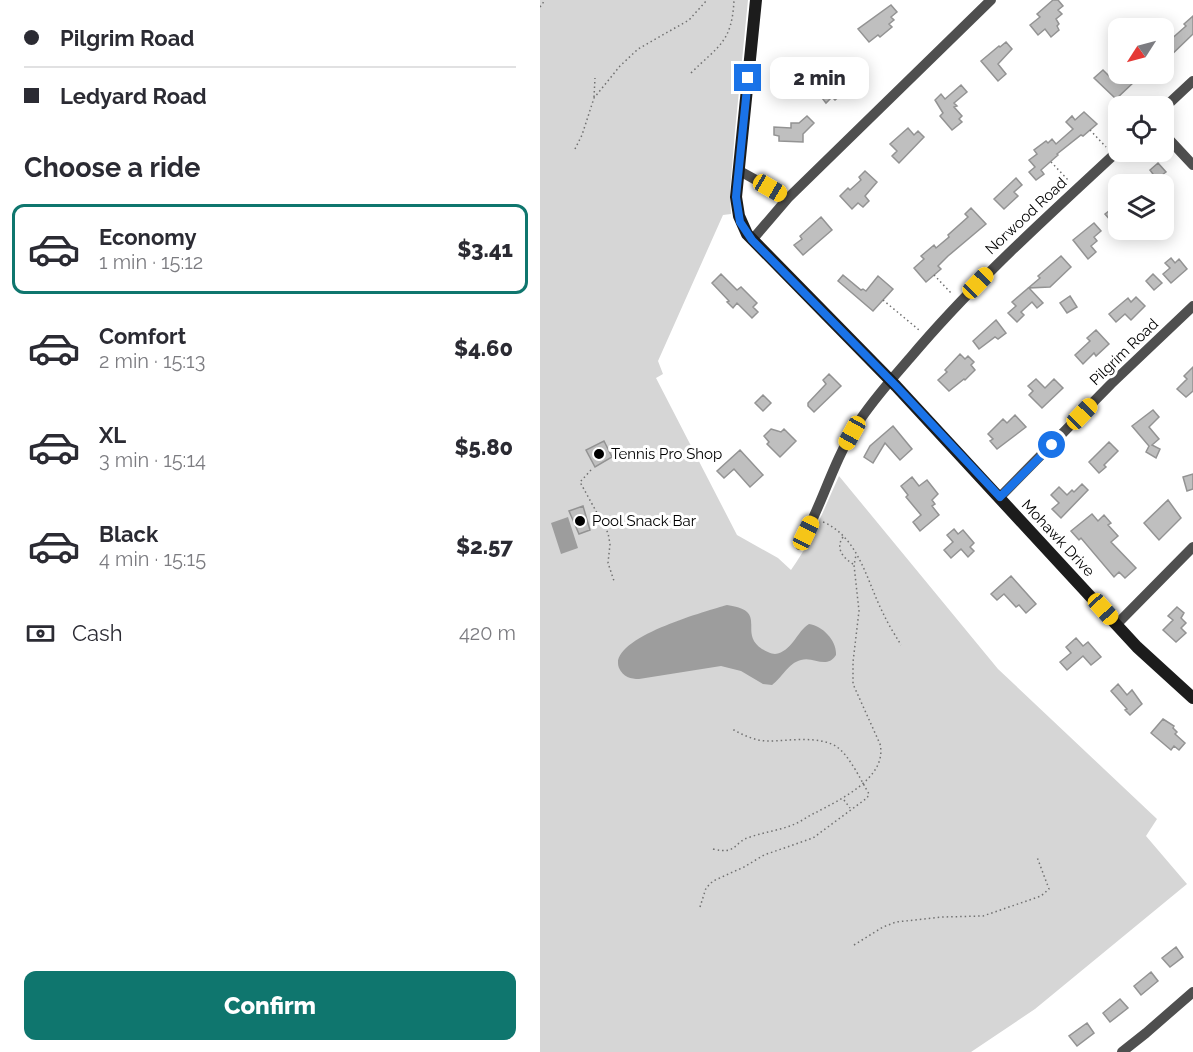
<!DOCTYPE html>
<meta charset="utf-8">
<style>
body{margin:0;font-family:Raleway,sans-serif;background:#f2f2f3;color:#2b2b33;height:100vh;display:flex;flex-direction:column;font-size:22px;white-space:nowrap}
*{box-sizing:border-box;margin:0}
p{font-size:20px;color:#7c7c81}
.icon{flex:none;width:33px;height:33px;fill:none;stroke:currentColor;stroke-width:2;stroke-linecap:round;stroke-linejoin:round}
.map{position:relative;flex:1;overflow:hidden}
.panel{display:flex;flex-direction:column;background:#fff;width:540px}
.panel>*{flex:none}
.top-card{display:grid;align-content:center;height:132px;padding:0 24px;background:#fff}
.needle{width:39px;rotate:234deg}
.buttons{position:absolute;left:568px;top:18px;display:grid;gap:12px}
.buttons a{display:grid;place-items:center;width:66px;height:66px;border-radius:12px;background:#fff;box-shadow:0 3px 15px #0003;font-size:30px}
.end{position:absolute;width:27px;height:27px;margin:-14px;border:8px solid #1a73e8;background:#fff;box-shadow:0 0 0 3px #fff}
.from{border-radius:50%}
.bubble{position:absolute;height:42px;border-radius:12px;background:#fff;box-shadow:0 3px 15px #0003;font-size:20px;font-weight:800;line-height:42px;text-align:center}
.car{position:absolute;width:18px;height:36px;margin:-18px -9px;border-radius:8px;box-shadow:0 0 4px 2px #0007;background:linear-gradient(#f5c518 24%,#345 0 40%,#f5c518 0 76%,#345 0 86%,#f5c518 0)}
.top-card b{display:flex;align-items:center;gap:21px;height:57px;font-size:22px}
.top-card b+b{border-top:2px solid #e1e1e2}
.top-card i{width:15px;height:15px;background:#2b2b33}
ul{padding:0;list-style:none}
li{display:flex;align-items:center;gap:18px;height:90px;margin:0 12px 9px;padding:0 12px;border:3px solid transparent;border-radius:12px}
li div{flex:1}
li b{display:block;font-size:22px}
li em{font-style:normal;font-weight:800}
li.selected{border-color:#0f766e}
li>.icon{width:54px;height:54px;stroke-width:1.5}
h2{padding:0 24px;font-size:27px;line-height:72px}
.pay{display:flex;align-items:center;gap:15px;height:66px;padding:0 24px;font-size:22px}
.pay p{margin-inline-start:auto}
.action{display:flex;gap:12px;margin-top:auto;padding:12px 24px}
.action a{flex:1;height:69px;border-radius:12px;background:#0f766e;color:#fff;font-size:24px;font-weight:800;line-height:69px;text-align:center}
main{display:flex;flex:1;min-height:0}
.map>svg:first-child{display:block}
.green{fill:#d6d6d6}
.water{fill:#9d9d9d}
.building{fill:#bfbfbf;stroke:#939393;stroke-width:1.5}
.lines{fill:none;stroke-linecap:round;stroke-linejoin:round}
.path{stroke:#717171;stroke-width:1.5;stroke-dasharray:1.5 3;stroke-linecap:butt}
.street{stroke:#4f4f4f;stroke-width:10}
.secondary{stroke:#1c1c1c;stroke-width:12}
.route{stroke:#1a73e8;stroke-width:8}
.poi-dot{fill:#000;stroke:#fff;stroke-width:2}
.labels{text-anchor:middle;stroke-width:6;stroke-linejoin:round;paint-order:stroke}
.street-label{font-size:15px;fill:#000;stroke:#fff}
.poi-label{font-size:15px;fill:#000;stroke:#fff;text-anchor:start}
</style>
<main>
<section class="panel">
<div class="top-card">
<b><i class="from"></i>Pilgrim Road</b>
<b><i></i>Ledyard Road</b>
</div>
<h2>Choose a ride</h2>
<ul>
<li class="selected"><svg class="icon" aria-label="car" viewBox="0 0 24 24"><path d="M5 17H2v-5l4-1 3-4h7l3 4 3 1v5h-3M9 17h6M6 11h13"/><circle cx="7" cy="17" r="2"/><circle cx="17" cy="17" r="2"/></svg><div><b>Economy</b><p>1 min · 15:12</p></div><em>$3.41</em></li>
<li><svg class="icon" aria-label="car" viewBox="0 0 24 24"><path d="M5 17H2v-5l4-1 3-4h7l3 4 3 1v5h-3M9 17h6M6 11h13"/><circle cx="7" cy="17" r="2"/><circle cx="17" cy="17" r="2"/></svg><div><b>Comfort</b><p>2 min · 15:13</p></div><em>$4.60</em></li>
<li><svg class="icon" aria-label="car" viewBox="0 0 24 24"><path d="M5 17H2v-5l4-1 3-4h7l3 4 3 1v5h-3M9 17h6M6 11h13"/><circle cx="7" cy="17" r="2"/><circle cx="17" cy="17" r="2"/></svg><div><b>XL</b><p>3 min · 15:14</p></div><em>$5.80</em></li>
<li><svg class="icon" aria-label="car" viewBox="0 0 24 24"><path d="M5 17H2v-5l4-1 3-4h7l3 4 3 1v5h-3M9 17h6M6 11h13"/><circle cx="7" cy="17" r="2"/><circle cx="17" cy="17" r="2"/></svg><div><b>Black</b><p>4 min · 15:15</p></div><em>$2.57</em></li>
</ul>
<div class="pay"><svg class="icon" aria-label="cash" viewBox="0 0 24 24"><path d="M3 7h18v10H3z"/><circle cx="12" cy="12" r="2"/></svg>Cash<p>420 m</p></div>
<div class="action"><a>Confirm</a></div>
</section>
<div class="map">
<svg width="653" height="1052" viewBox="0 0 653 1052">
<rect width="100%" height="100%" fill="#fff"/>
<path class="green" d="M0,0h208l-13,131 -5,60 1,23 -8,1 -65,146 5,13 -7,4 81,157 41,23 13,12c21,-29 33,-61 48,-94l159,193 159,150 -11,17 41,48 -152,125 -64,43h-431z"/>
<path class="water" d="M28,517l10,31 -17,6 -10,-31z
M187,605c43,6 10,27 35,44 4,2 9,5 13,5 17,-2 22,-23 34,-30 14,2 28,17 27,31 -10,15 -22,1 -35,5 -13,3 -19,18 -29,25l-9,-1 -22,-13 -20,-5 -82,13c-8,0 -16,-2 -20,-11 -12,-30 88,-57 108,-63z"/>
<path class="building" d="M513,0h5l5,6 -5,4 4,4 -6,5 3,5 -2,2 2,4 -8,7 -6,-8 -7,6 -8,-10 10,-8 -3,-3z
M351,5l6,7 -6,5 3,3 -5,4 3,3 -12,10 -2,-2 -9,7 -11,-13z
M653,16v18l-29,28v-26l5,5 17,-15 -2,-2z
M466,42l6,7 -14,15 8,10 -8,7 -17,-20 18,-15 1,1z
M312,66l8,9 -11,10 3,3 -10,8 -1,-1 -6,5 -3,-3 -6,6 -7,-9 15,-16 2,3z
M563,70l12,12 9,-8h3l7,8 -18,17 -22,-21z
M421,85l6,7 -13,11 3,3 -3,1 8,9 -3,3 3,3 -10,8 -12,-14 3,-3 -8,-13 6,-6 4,5z
M544,112l13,12 -14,12 -2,-1 -24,19 1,1 -17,15 3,4 -8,6 -7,-8 6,-5 -6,-7 8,-6 -3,-4 12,-9 2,2 4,-4 4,5 17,-15 -7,-7 6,-6 3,4z
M267,116l7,7 -11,11v8l-24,-1v-5l-5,-1v-8l17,1v-5h8z
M368,128l6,7 4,-4 6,6 -25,26 -7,-7 5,-5 -7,-7z
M618,163l8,9 -4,3 8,9h-18l-4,-6 5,-4 -3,-4z
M325,171l12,11 -12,14 4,5 -6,6 -5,-4 -6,6 -12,-13 8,-8 2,2 11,-10 -2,-3z
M476,178l6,7 -8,7 4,4 -14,13 -10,-10z
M579,203v12l-8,6 -6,-7z
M431,208l15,16 -38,32 -10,10 3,3 -15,13 -12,-14 10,-9 -3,-3 13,-11 2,3 13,-11 -1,-2 20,-18 -3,-3z
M281,217l11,13 -29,25 -9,-10 8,-6 -2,-3z
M554,223l7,8 -7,6 3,4 -6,5 5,6 -8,7 -15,-19z
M521,256l10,11 -21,20 -21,1 14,15 -6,5 -5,-6 -11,10 3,3 -7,7 -9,-9 8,-7 -4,-4 28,-24 -2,-2z
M631,258l4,5 4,-4 8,10 -16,14 -8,-9 7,-6 -5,-5z
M181,274l16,16 4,-3 16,16 -4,4 5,5 -6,6 -15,-15 -4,5 -6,-6 2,-1 -17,-18z
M613,274l9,9 -8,7 -8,-9z
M303,275l18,15 2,-1 3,2 12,-15 15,13 -20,22 -35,-30z
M530,296l7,11 -10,6 -7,-10z
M596,297l9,9 -14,14 -6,-6 -9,8 -7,-8 19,-16 3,4z
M456,320l10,13 -8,6 -3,-2 -16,12 -6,-8z
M556,330l13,14 -13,12 -2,-3 -11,11 -8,-9 15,-14 -3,-3z
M420,354l5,5 3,-3 6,6 -3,3 4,5 -10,10 -1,-1 -15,12 -11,-11 9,-8 -2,-2z
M653,367v24l-7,6 -9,-8 10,-10 -3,-3z
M289,374l12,12 -27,26 -6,-6v-3l18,-19 -3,-4z
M496,379l9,9 9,-9 9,9 -21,20 -13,-13 4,-4 -5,-5z
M223,395l8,8 -8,8 -8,-8z
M613,410l6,7 -10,10 10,12 -7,6 8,4 -4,9 -10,-6 3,-6 -17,-20z
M475,415l11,12 -29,22 -7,-8 3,-2 -5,-5 15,-15 4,4z
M353,426l19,23 -12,11 -15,-17 -12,20 -9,-6 6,-11z
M231,429l10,3 3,-3 12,12 -16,16 -13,-13 2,-2 -5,-6z
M64,441l8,16 -17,10 -9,-17z
M569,442l9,9 -14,14 2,2 -7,6 -10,-11z
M200,450l23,25 -13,12 -16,-18 -10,9 -7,-7z
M653,474v15l-6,2 -4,-14z
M372,477l7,9 8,-6 11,14 -6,6 3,4 -3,2 7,9 -19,16 -7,-9 8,-7 -15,-18 2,-2 -7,-9z
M542,484l6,6 -27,28 -9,-9 7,-6 -8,-8 8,-8 8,8 5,-5 2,2z
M628,500l13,18 -22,22 -15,-17z
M43,506l7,24 -11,4 -10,-23z
M552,514l6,7 6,-6 7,8 -3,2 10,11 -7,6 25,26 -11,10 -6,-6 -5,5 -33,-39 -2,2 -8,-9z
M414,529l4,5 5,-4 11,13 -4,4 4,4 -6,6 -7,-8 -10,9 -7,-8 9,-8 -6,-7z
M471,576l25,28 -10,9 -7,-8 -3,2 -12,-13 -7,6 -6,-6z
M637,607l7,6 -3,5 5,5 -5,5 5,5 -10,9 -13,-12 10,-10 -5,-4z
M536,638l7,8 5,-4 13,15 -10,8 -8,-9 -16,14 -7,-8 11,-9 -5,-6z
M578,684l9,11 5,-5 10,14 -12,11 -5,-5 2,-1 -16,-18z
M623,719l11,7 -1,2 4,4 -2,2 10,9 -6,7 -5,-4 -3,4 -20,-17z
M636,947l7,10 -13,10 -8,-9z
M611,972l7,9 -17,14 -7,-9z
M580,999l8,9 -18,14 -7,-9z
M547,1023l7,10 -17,13 -8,-10z"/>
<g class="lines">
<path class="path" d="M0,7l5,-7
M151,73c27,-27 41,-30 43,-73
M54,97l1,-19
M550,130l16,17
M35,149l7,-14 12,-37 26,-32 18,-17 51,-29 18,-20
M511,162l18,19
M394,275l18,19
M343,300l36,30
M51,470l-11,12 28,51 2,11 -2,19 6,18
M283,522c36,15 44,60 60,91 5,11 12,22 18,32
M303,537c-8,11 0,21 10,27
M304,800l6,8
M173,849c25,6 20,-7 37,-12 15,-5 31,-7 45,-13 7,-3 13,-8 20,-11 24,-13 73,-35 65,-69l-27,-60v-22l6,-51 -5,-46 2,-10
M160,907l6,-19 7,-7 31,-14 20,-12 49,-17 54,-40 2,-4c-7,-12 -20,-39 -32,-47 -18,-12 -49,-6 -69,-6 -13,0 -25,-6 -36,-12
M314,945l29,-18 13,-5 46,-5 41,-1 58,-20 8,-7 -12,-32"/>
<path class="street" d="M624,108l29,-27
M624,134l29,31
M198,170l50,28
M212,240l36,-42 203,-198
M460,497l111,-113 82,-78
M260,545c21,-38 33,-83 56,-119 15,-24 35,-46 54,-68 63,-75 137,-141 209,-208
M577,624l76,-77
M582,1052l24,-19 47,-41"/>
<path class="secondary" d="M216,0l-20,197 3,19 8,18 149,152 241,261 56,51"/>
</g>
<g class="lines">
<path class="route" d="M208,78l-12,119 4,25 12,18 144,146 104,111 52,-52"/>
</g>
<g class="poi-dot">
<circle cx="59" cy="454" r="6"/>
<circle cx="40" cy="521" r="6"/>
</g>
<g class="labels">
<g class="street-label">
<text transform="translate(486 216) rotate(-43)" y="5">Norwood Road</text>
<text transform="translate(584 352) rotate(-44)" y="5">Pilgrim Road</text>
<text transform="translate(518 538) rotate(47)" y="5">Mohawk Drive</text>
</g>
<g class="poi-label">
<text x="71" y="459">Tennis Pro Shop</text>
<text x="52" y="526">Pool Snack Bar</text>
</g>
</g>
</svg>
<div class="buttons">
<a><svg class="needle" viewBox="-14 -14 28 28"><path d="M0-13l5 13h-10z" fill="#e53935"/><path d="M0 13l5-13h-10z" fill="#7c7c81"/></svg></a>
<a><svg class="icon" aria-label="locate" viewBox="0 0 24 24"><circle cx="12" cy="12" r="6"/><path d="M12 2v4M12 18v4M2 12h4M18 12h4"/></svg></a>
<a><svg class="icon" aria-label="layers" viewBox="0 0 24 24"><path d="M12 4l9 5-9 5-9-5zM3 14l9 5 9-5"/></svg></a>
</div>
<i class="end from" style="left:512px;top:445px"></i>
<i class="end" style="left:208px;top:78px"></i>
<div class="bubble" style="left:230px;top:57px;width:99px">2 min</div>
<i class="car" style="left:230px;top:188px;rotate:120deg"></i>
<i class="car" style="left:438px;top:283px;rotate:44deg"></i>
<i class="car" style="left:542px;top:414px;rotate:44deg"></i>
<i class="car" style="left:312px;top:433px;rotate:209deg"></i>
<i class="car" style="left:266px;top:533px;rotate:26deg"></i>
<i class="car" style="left:563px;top:609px;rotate:138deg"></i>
</div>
</main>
